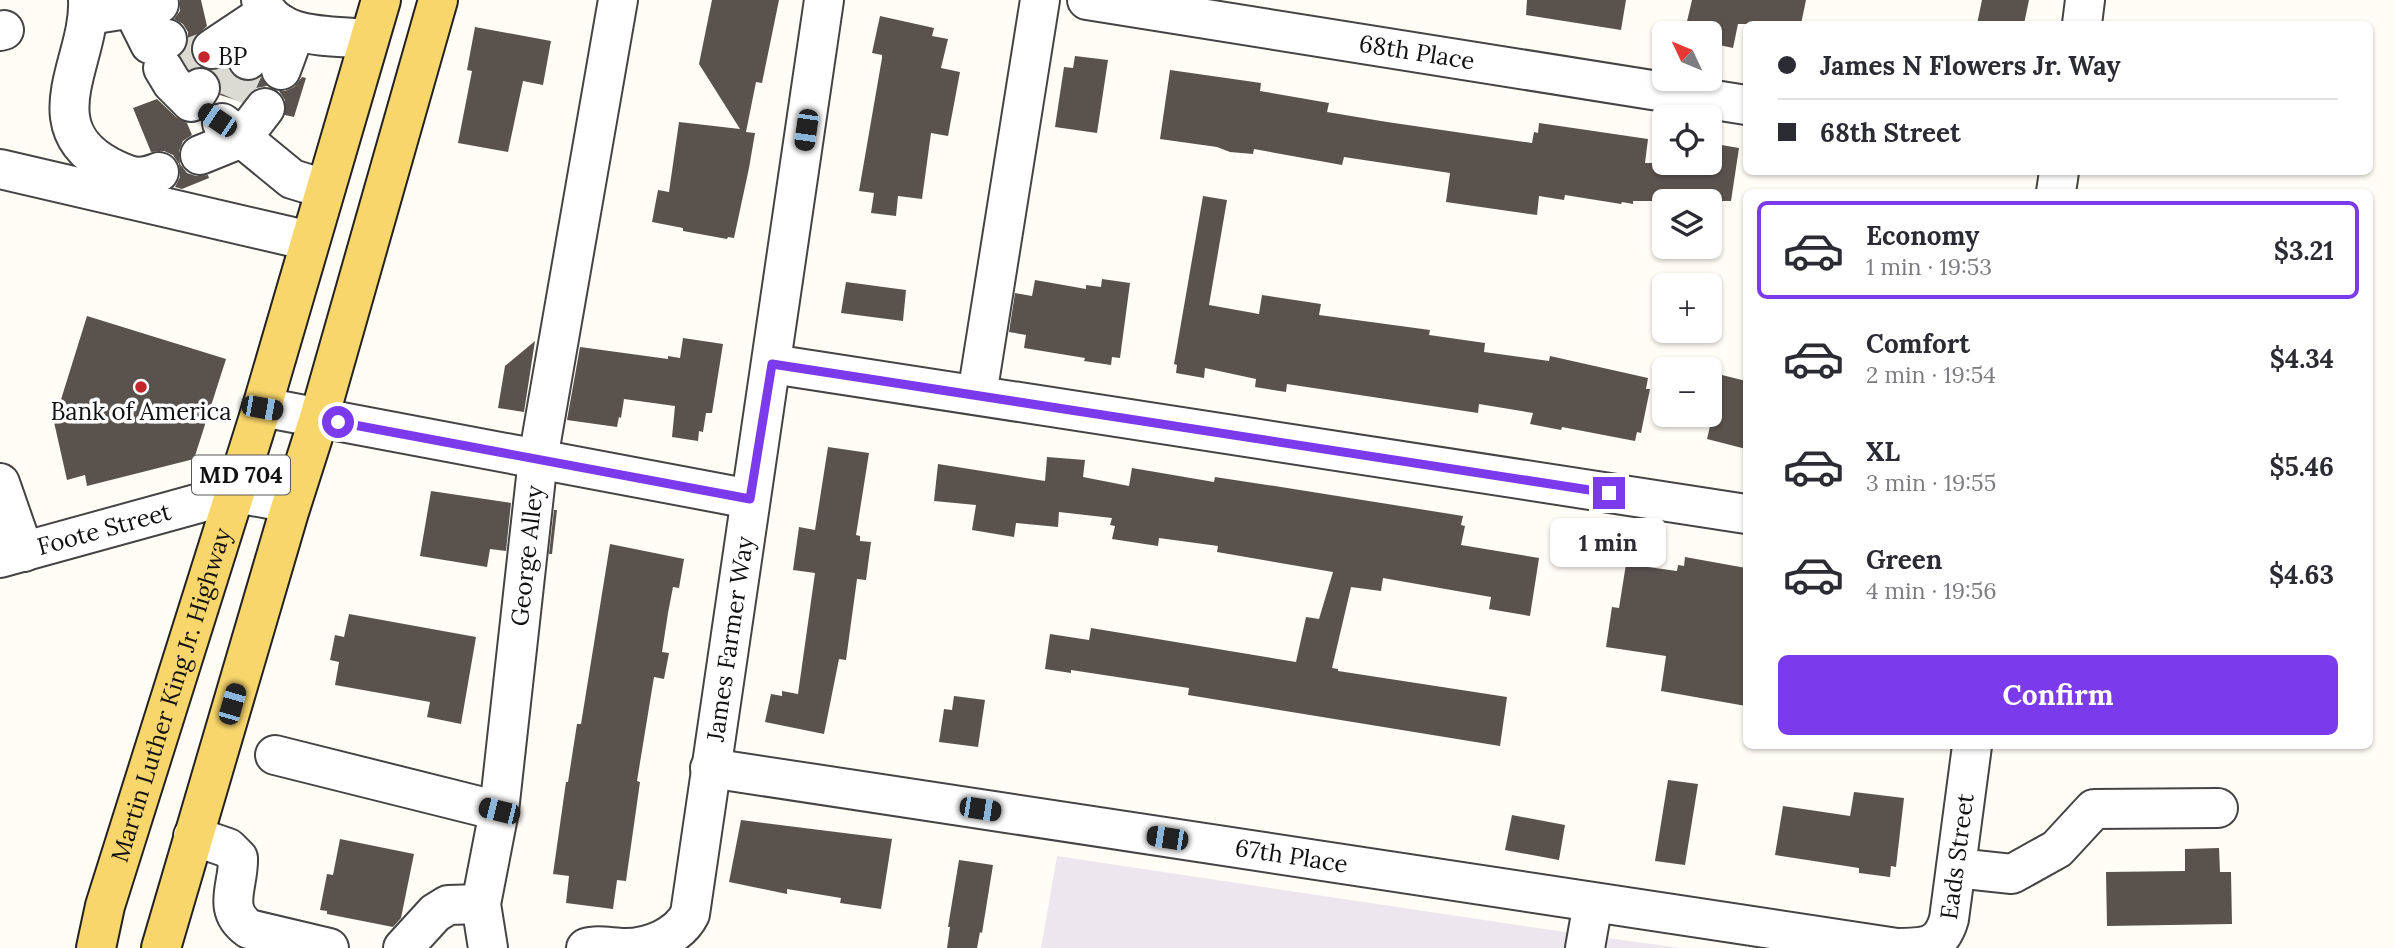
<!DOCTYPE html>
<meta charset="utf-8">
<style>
body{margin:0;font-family:Lora,serif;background:#f2f2f3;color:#2b2b33;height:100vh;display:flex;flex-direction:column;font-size:26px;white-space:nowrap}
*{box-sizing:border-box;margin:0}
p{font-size:23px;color:#7c7c81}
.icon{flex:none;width:38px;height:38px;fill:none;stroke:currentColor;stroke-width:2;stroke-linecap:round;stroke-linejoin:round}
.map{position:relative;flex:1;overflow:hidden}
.sheet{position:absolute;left:1743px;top:189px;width:630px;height:560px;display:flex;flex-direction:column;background:#fff;border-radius:10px;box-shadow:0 2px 5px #0004}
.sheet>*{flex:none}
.hud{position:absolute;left:1743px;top:21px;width:630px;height:154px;border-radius:10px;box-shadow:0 2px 5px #0004;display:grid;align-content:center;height:154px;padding:0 35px;background:#fff}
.needle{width:46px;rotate:314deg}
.controls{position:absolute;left:1652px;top:21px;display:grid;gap:14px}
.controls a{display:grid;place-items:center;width:70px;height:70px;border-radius:10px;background:#fff;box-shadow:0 2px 5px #0004;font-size:35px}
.end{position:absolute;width:32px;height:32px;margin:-16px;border:9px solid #7c3aed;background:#fff;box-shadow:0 0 0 4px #fff}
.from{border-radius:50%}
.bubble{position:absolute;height:49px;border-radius:10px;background:#fff;box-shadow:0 2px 5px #0004;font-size:23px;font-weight:800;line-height:49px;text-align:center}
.car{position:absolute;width:21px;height:42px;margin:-21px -10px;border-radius:9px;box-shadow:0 0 5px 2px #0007;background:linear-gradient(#222 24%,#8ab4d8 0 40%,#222 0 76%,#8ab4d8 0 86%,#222 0)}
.hud b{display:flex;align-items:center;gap:24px;height:66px;font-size:26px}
.hud b+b{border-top:2px solid #e1e1e2}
.hud i{width:18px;height:18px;background:#2b2b33}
ul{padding:12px 0 0;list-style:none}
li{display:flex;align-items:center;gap:21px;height:98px;margin:0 14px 10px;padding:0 21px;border:4px solid transparent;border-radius:10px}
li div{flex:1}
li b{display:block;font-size:26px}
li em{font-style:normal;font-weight:800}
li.on{border-color:#7c3aed}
li>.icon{width:63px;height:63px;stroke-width:1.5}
.button{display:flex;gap:14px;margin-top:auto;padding:14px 35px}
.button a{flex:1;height:80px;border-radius:10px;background:#7c3aed;color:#fff;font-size:28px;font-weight:800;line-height:80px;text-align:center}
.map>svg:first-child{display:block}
.industrial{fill:#eee6ef}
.building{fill:#5a524d}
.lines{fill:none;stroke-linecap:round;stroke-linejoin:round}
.minor-tunnel{stroke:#dbdad3;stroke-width:38;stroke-dasharray:38 19;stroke-linecap:butt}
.minor-casing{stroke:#444;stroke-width:42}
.major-casing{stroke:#222;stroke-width:42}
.minor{stroke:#fff;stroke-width:38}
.major{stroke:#f9d66b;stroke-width:38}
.route{stroke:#7c3aed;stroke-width:9}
.poi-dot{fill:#c4262e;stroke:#fff;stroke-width:2.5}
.labels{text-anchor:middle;stroke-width:7;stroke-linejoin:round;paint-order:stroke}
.shield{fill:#fff;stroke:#585858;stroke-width:2}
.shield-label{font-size:23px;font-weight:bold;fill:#111}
.street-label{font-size:24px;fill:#111;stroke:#fff}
.poi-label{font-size:24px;fill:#111;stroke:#fff;text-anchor:start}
</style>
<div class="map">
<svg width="2394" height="948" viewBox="0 0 2394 948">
<rect width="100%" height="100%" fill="#fffdf5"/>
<path class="industrial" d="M1057,856l521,78 103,14h-640z"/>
<path class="building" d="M180,0h21l6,26 -14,13 -3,11 3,11 7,5 -11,3 -8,-13 7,-11v-13l-5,-8 -9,-5 6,-8z
M712,0h67l-17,83 -6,-1 -10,50 9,1 -6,35 -15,70 -6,-1 -1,2 -44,-8v-3l-31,-6 6,-32 11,2 10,-70 61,7 -41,-65z
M1527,0h99l-5,30 -95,-15z
M1692,0h114l-5,24h-63l-5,24 -23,-5v-10l-25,-3z
M1982,0h47l-5,24h-47z
M880,16l54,12 -2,8 16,3 -7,29 19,4 -12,64 -17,-3 -9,66 -24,-3 -2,20 -25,-3 3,-20 -15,-2 23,-133v-3l-10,-2z
M475,27l76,14 -8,44 -20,-4 -15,71 -50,-9 14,-72 -5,-1z
M1075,56l33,4 -11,73 -42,-6 9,-60 9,1z
M227,65l7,12 10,4h10l7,-4 6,9 -11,2 -14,14 -22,-7 2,-7 -2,-9 -7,-8z
M1170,70l91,13 -1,8 69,12 -2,9 60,10 145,21 2,-11 4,1 1,-10 109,16 -3,24h65v-20l29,5 -8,53h-98v3l-11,-2 -1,2 -56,-9 -1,5 -25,-4 -2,19 -91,-13 4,-29 -106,-16 -2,8 -88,-16 -1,5 -23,-2 -13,-5 -57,-8z
M302,77l4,1 -12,39 -9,-2v-15l-6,-9h6l9,-4z
M157,99l19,18 11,6 5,12 -9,6 -4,10 1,13 7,9 9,3 12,-1 1,3 -27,11 -7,-2 5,-10 -1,-13 -6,-9 -9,-4 -13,1 -18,-44z
M1203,196l24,4 -18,105 50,9 3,-19 59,9 -2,11 111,15 -1,5 56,8 -1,9 65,9 1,-5 98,22 -2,11h4l-9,44 -4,-1 -2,9 -73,-14 -1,3 -31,-6 3,-11 -54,-9 -1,9 -191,-29 -1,8 -31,-5 1,-8 -51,-11 -1,10 -28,-5 1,-8 -3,-1z
M1102,279l28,4 -10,75 -8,-1 -1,8 -27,-4 1,-3 -61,-10 2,-13 -17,-3 6,-39 17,3 3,-16 51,9v-4l15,2z
M846,282l60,8 -3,31 -62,-8z
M87,316l139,43 -32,100 -107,27 -2,-11 -18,5 -13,-58z
M683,338l40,6 -11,69h-6l-3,19 -4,-1 -1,10 -26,-4 3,-31 -51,-7 -3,19 -2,-1 -2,10 -50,-7 13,-73 88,12v-3l12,2z
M535,341l-11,71 -26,-4 7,-42z
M1722,375l24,6v68l-39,-10z
M828,447l41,6 -13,82 4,1v5l11,1 -5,38 -9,-1 -11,81 -7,-1 -15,75 -59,-12 6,-28 11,2v-5l16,3 17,-121 -22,-3 6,-43 16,3z
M1047,457l38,3 -2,17 46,9 3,-18 82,14 1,-5 66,10 182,29 -2,9 4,1 -4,19 78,13 -9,58 -41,-7 2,-12 -108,-19 -2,13 -30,-4 -19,81 6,1v2l169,26 -7,49 -312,-51 1,-7 -118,-18v3l-26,-4 5,-35 39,6 2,-12 205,34 10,-45 13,2 14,-47 -116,-20 1,-6 -59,-8 -1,8 -46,-7 3,-13 -5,-1 2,-7 -53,-6 -1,15 -42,-4 -2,14 -42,-7 4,-25 -42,-4 4,-37 107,17z
M431,491l80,12 -5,48 -16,-2 -3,18 -67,-11z
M554,510h3l-5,44h-3z
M610,544l74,15 -5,29 -6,-1 -5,26 -6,39 7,1 -5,26 -10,-2 -17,104 3,1 -14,99 -9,-1 -4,29 -47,-6 3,-27 -16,-2 13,-92h2l9,-58h4z
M1685,557l61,11v138l-85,-15 5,-35 -60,-9 6,-40 7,1 7,-44 51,7 1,-6 6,1z
M349,614l127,23 -15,87 -34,-7 3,-15 -95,-17 4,-23 -9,-2 5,-25 9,2z
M954,696l31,4 -7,47 -39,-5 5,-33 8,1z
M1668,780l30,4 -13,81 -30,-4z
M1854,792l50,6 -8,69 -5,-1 -1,11 -31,-4v-5l-84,-13 8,-49 67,10z
M1512,815l53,10 -6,35 -54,-10z
M741,820l151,19 -11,70 -41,-6 1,-5 -54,-9v5l-58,-12z
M340,839l74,15 -13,64 -8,9 -66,-13v-3l-7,-1 7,-36 6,1z
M2219,848l1,24h11l1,52 -125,2 -1,-54 79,-1v-22z
M959,860l34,5 -11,68 -2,-1 -3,16h-30l3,-21h-2z"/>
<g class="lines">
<path class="minor-tunnel" d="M172,64l40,-15
M200,88l28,-34
M231,98l17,-38"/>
<g class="minor-casing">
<g id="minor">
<path d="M88,0c3,60 -55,125 20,166 20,10 29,15 51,6"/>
<path d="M261,0c14,41 72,35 108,39"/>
<path id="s1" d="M1087,0l659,105"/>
<path d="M132,8l18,36 17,-5"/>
<path d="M89,15l70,-11"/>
<path d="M2082,24l3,-24"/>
<path d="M0,31l4,-1"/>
<path d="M212,49l54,-36"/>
<path d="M248,60l33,-36"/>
<path d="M163,68l9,15 19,19 9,-14"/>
<path d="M281,70l14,-38"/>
<path d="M222,123l20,15 23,-30"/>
<path d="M200,155l42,-17 50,41 33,10"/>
<path d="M0,169l310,72"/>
<path d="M2056,192l3,-20"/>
<path d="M772,364l974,150"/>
<path d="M977,395l63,-395"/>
<path d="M262,407l488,92"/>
<path d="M0,483l24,69"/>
<path id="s2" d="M0,558l236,-65 55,10"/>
<path d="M275,755l224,56"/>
<path id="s3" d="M710,768l1187,180c27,0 44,0 52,-29l23,-173"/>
<path d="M193,836l35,12 10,10c1,28 -17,51 11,71l80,19"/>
<path d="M1956,868l56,6 45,-25 37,-40 124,-1"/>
<path d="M403,948l32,-35 13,-8 33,-1"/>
<path id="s4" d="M488,948l-7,-44 18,-93 39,-352 80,-459"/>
<path id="s5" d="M586,948c12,-4 26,0 39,0 25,0 54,-12 65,-34l134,-914"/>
<path d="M1585,948l8,-45"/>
</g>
</g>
<g class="major-casing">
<g id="major">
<path id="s6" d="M96,948l9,-42 157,-499 119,-407"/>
<path d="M161,948l128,-436 30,-94 119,-418"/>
</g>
</g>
<use href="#minor" class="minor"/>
<use href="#major" class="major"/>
</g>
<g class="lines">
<path class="route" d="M338,422l412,77 22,-135 837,129"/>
</g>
<g class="poi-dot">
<circle cx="204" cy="57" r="7"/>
<circle cx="141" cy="387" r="7"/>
</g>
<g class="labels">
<rect class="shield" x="192" y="455.5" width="98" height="39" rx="5"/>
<g class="shield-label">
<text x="241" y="483">MD 704</text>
</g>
<g class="street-label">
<text dy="8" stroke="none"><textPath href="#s1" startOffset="334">68th Place</textPath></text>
<text dy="8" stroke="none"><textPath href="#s2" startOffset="108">Foote Street</textPath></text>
<text dy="8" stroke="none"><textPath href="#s4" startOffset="396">George Alley</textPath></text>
<text dy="8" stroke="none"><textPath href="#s5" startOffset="394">James Farmer Way</textPath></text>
<text dy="8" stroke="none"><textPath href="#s6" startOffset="264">Martin Luther King Jr. Highway</textPath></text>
<text dy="8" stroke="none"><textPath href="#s3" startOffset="588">67th Place</textPath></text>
<text dy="8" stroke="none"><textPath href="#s3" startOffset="1330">Eads Street</textPath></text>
</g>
<g class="poi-label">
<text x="218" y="65">BP</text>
<text x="141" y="420" text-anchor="middle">Bank of America</text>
</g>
</g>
</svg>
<div class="controls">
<a><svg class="needle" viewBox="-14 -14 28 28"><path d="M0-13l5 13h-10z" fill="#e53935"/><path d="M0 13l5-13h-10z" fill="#7c7c81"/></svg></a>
<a><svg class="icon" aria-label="locate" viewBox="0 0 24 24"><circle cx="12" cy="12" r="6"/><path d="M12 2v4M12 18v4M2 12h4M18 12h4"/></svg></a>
<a><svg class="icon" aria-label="layers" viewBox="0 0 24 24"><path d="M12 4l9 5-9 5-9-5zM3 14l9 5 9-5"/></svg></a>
<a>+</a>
<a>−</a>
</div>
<i class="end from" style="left:338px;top:422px"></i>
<i class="end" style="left:1609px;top:493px"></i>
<div class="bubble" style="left:1550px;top:518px;width:116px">1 min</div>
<i class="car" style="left:217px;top:120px;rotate:304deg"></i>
<i class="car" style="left:806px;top:130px;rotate:188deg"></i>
<i class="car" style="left:262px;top:408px;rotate:100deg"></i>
<i class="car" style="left:232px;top:704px;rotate:16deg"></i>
<i class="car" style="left:980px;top:809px;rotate:99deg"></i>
<i class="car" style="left:499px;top:811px;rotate:284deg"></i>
<i class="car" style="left:1167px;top:838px;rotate:279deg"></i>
<div class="hud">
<b><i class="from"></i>James N Flowers Jr. Way</b>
<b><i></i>68th Street</b>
</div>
<section class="sheet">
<ul>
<li class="on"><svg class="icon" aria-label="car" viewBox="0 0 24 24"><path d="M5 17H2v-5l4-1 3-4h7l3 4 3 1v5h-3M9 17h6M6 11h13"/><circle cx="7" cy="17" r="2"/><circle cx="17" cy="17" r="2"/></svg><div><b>Economy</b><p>1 min · 19:53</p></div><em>$3.21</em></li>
<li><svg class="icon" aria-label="car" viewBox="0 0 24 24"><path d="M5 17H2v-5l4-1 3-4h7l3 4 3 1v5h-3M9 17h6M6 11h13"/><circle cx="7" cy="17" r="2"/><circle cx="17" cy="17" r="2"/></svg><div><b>Comfort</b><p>2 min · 19:54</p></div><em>$4.34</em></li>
<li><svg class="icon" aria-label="car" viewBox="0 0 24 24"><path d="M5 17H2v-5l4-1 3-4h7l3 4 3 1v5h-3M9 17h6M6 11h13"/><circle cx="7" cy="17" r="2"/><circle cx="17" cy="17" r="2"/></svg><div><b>XL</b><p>3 min · 19:55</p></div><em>$5.46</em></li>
<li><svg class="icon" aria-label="car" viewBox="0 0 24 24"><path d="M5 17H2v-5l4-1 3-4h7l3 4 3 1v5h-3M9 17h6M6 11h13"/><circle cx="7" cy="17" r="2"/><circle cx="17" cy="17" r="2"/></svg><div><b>Green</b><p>4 min · 19:56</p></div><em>$4.63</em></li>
</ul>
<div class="button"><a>Confirm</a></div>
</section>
</div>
